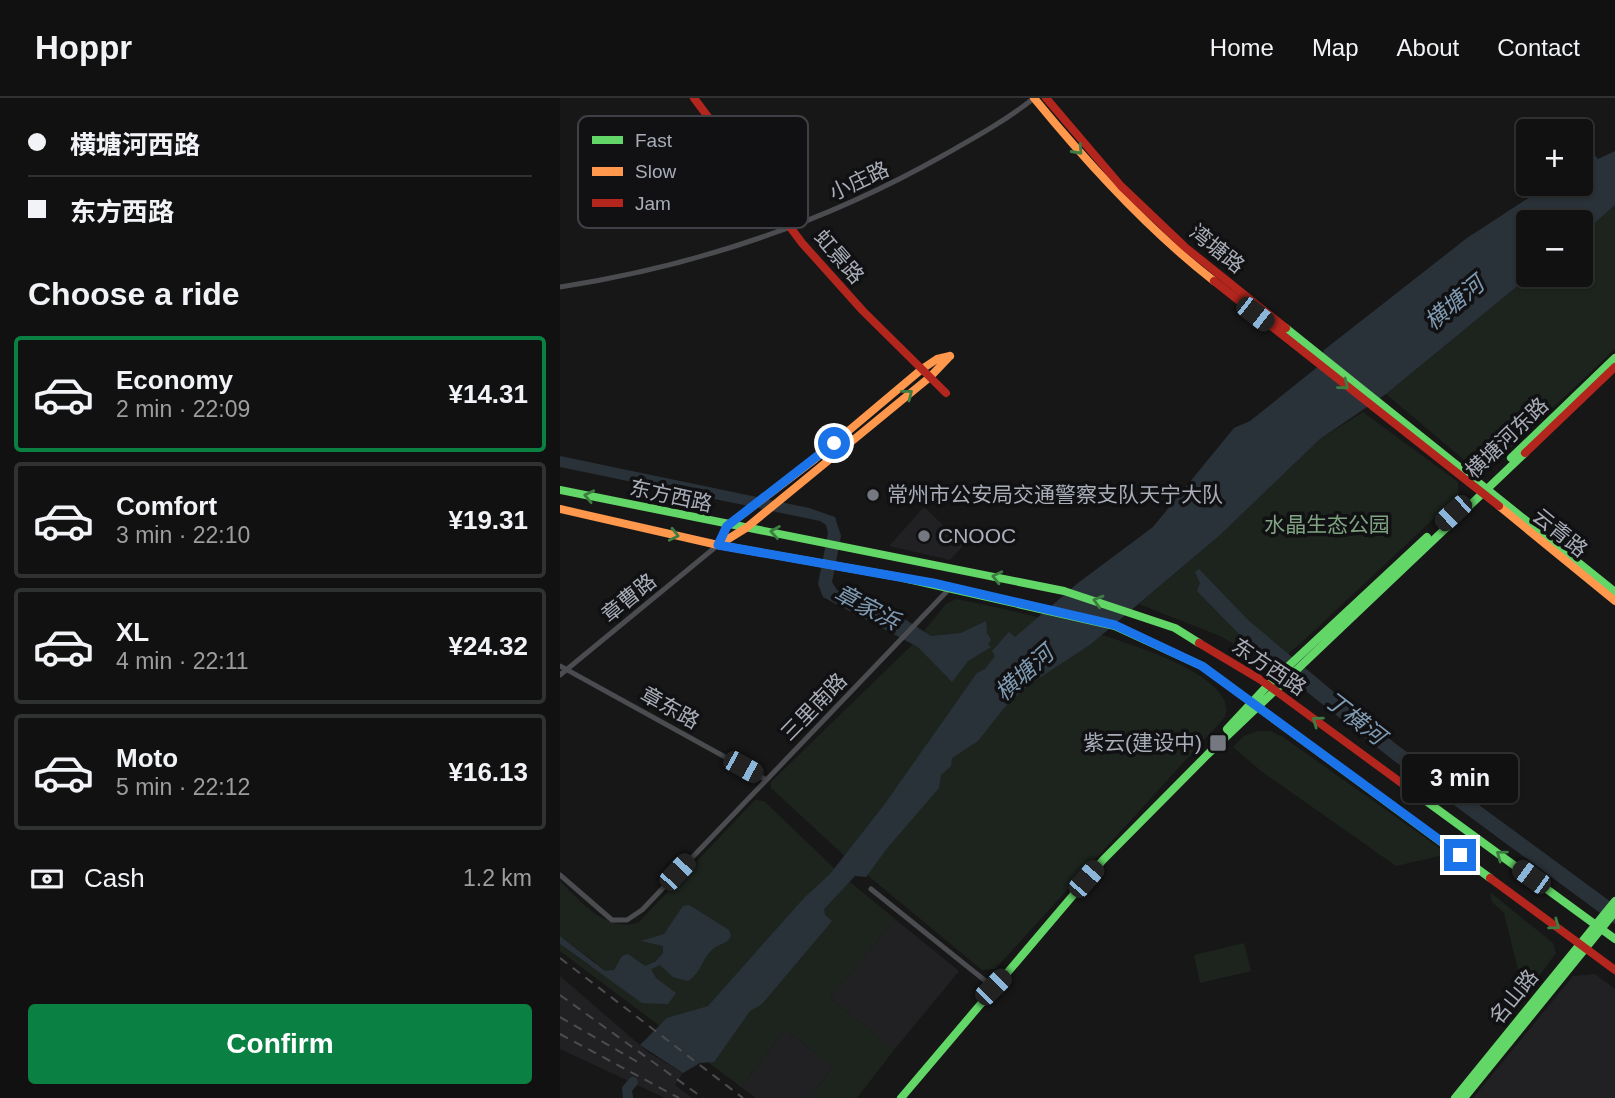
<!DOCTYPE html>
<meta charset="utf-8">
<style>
body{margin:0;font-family:Arial,"Noto Sans SC",sans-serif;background:#1a1a1a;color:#f1f3f6;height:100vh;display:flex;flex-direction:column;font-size:26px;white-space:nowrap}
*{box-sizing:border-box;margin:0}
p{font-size:23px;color:#9c9d9f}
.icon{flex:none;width:38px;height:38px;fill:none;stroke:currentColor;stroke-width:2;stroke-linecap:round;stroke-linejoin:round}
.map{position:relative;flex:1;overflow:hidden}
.details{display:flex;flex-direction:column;background:#111;width:560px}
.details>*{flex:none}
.top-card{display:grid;align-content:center;height:154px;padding:0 28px;background:#111}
.buttons{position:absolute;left:956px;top:21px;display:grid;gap:14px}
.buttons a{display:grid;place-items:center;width:77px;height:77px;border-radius:7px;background:#111;box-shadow:0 2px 5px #0004,0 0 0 2px #303131;font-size:35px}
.end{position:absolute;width:32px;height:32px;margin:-16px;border:9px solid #1a73e8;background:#fff;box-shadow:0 0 0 4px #fff}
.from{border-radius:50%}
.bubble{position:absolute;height:49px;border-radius:7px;background:#111;box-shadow:0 2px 5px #0004,0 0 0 2px #303131;font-size:23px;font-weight:700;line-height:49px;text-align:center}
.car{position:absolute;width:21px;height:42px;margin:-21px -10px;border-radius:9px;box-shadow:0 0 5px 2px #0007;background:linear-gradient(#222 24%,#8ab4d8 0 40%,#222 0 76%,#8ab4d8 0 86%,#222 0)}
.top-card b{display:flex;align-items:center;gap:24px;height:66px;font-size:26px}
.top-card b+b{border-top:2px solid #303131}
.top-card i{width:18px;height:18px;background:#f1f3f6}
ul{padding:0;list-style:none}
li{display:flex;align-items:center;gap:21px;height:116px;margin:0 14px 10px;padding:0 14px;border:4px solid #303131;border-radius:7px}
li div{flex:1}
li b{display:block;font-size:26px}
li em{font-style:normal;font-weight:700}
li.on{border-color:#0b8043}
li>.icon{width:63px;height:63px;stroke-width:1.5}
h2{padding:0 28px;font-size:32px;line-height:84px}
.pay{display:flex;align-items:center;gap:18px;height:77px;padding:0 28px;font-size:26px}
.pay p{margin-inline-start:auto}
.cta{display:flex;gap:14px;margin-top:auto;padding:14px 28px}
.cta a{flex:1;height:80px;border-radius:7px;background:#0b8043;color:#fff;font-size:28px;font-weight:700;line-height:80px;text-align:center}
header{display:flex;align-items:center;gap:42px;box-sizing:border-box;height:98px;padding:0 35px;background:#111;border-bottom:2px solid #303131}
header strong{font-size:33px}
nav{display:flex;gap:38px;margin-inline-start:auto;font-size:24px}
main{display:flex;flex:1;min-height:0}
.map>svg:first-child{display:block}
.built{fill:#212123}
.green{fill:#1d241e}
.water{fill:#2a3239}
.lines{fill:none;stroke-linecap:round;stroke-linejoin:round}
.river{stroke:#2a3239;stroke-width:10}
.street{stroke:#4b4c50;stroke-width:5}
.fast{stroke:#63d668;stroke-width:8}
.slow{stroke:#ff974d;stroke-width:8}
.jam{stroke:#b3261e;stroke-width:8}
.rail{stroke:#4b4c4f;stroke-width:2;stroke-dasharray:9 7;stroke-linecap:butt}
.oneway{stroke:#3e7d42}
.route{stroke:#1a73e8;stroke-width:9}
.poi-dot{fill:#757880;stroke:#111113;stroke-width:2.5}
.labels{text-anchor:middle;stroke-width:7;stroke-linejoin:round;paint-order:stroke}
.street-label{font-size:21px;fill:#a8adb8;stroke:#111113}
.poi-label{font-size:21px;fill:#a8adb8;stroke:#111113;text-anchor:start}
.park-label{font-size:21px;fill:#7fa381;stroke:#111113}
.water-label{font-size:23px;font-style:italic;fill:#7f9bb3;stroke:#111113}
.key{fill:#111113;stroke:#3e4045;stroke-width:2}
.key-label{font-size:19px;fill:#a8adb8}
</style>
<header>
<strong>Hoppr</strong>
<nav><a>Home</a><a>Map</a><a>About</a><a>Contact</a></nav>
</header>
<main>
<section class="details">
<div class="top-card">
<b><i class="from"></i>横塘河西路</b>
<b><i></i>东方西路</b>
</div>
<h2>Choose a ride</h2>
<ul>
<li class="on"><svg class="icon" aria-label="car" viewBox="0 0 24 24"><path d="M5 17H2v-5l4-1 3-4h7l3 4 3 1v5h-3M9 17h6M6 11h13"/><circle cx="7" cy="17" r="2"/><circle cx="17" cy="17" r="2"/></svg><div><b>Economy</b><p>2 min · 22:09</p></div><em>¥14.31</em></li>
<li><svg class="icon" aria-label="car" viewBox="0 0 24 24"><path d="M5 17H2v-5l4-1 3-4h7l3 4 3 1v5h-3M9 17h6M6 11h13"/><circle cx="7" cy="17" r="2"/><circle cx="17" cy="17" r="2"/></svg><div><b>Comfort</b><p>3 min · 22:10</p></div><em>¥19.31</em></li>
<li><svg class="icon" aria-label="car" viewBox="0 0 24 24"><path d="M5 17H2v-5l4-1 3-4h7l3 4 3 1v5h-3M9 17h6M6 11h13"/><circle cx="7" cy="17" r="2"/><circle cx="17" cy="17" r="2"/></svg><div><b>XL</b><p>4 min · 22:11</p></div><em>¥24.32</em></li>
<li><svg class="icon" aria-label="car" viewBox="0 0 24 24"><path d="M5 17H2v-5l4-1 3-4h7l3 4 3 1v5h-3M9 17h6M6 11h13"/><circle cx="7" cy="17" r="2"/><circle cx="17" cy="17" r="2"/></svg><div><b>Moto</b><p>5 min · 22:12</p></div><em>¥16.13</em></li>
</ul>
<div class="pay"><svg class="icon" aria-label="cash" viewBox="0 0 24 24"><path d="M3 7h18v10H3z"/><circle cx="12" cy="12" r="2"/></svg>Cash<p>1.2 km</p></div>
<div class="cta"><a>Confirm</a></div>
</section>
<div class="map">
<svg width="1055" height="1000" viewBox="0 0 1055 1000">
<rect width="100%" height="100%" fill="#171717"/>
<path class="built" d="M364,409l40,38 -14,15 -61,-14z
M335,821l64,52 -65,79 -64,-52z
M1035,876l20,15v109h-142l100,-122z
M0,878l88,76 35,21 -8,12 17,13h-27l-105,-49z
M225,931l48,38 -24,31h-53l-15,-11z"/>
<path class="green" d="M1055,107v144l-128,121h-11l-90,-76 145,-119h49v-39z
M803,314l95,70 1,13 -156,146 -20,17 -18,3 -45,-25 -81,-32 80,-68 101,-97z
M396,501c40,8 292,59 269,118l-230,252 -13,1 -133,-110 -78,-72v-6l144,-140 31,-38z
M698,633h12l13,6 165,117 -52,12 -135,-95 -28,-24 11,-11z
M195,702l9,1 74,71 57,47 -65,79 64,52 -37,48h-48l24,-31 -48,-38 -44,58 -181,-136v-7l31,23 5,-4 -36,-27v-55c21,21 48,53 79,41z
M930,794l63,51 3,10 -26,35 -9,-6 -17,-69 -12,-11z
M684,845l7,28 -51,12 -6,-28z"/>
<path class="water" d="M1055,53v54l-35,31v-14h-52v53h3l-145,119 -66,45 -101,97 -128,108 -64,42 -23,22 -26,33 -26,17 -1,8 -10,9 -2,13 -51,59 -22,30 -11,-1 -31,33 1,6 7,6 -70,83 -12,7 -36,51 -14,1 -17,10 -43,-28 27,-27 41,-12 96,-108 26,-24 54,-69 93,-132 8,-4 10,-13 -3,-5 17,-19 6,5 63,-54 75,-56 81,-99 16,-7 70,-56 4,-15 143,-112 83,-54h30v-23l12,-9 6,7z
M0,358l249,52 26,9 6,19 -9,46 5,8 55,21 39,25 30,-3 25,-12 1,12 4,7 -3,4 3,3 -23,14 -16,21 -34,-35 -95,-50 -5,-13 10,-51 -2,-8 -6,-4 -260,-54z
M639,471l49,51 148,124 219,161v19l-222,-164 -86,-68 -70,-60 -40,-41 3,-8 -5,-11z
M129,807l40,25 2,6c-5,9 -11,7 -18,13 -11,9 -12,24 -25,32l-15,-4 -13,-12 -9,4 5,9 20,15 -8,11 -26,-1 -82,-59v-8l45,35 9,-1 8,-14 6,-2 17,12 10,-4 8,-9v-7l-22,-5 23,-7 19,-28z"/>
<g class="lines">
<path class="river" d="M68,1000l-1,-9 6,-7"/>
<path class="street" d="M0,189c136,-21 264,-64 384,-132 30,-17 63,-35 90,-57
M0,568l205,113
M0,577l158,-130
M0,777l52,45h15l15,-10 309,-323
M311,791l122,98"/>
<path class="fast" d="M726,230l329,264
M951,360l104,-100
M0,392l504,101 111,37 24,15
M339,479l216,49 87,40 288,212
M667,631l41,-44 159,-148
M866,703l189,138
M341,1000l202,-238 104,-105 318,-302
M895,1000l160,-197
M904,1000l151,-186"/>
<path class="slow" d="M474,0c54,66 113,131 180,183
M939,408l116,95
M0,411l158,36 181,32
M160,446l26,-16 184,-151 20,-21
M158,447l9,-19 88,-67 107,-90 15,-10 13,-3"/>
<path class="jam" d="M134,0l108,145 61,68 83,82
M486,0l75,88 64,61 101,81
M654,183l285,225
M965,355l90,-86
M639,545l62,37 165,121
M930,780l125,92"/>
<path class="rail" d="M0,860l183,140
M0,897l143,103
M0,919l81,47
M0,936l119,64"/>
</g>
<defs><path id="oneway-chevron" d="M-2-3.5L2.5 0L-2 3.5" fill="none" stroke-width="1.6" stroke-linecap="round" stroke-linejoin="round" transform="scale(1.75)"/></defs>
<g class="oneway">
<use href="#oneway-chevron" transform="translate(518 52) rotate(48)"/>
<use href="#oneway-chevron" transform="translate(784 287) rotate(39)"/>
<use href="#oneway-chevron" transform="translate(348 296) rotate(-38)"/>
<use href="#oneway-chevron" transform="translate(29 398) rotate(-168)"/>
<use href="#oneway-chevron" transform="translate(215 434) rotate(-171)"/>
<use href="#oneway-chevron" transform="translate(114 437) rotate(13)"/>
<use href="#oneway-chevron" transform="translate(437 479) rotate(-167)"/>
<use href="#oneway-chevron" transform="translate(538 503) rotate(-164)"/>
<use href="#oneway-chevron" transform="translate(757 623) rotate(-144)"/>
<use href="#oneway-chevron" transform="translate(941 757) rotate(-144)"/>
<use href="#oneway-chevron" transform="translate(995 827) rotate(36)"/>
</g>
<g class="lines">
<path class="route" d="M274,345l-107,83 -9,19 215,38 182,42 87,41 258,189"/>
</g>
<g class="poi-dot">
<circle cx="313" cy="397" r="7"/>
<circle cx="364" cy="438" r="7"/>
<rect x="649" y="636" width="18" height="18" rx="3.5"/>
</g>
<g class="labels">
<g class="street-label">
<text transform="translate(299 83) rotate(-25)" y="7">小庄路</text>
<text transform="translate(657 151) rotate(39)" y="7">湾塘路</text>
<text transform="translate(279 159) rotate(49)" y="7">虹景路</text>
<text transform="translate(947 340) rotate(-44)" y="7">横塘河东路</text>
<text transform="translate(111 398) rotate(12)" y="7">东方西路</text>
<text transform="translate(1000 435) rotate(39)" y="7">云青路</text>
<text transform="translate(69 500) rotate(-39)" y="7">章曹路</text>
<text transform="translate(709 569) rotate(34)" y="7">东方西路</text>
<text transform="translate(254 609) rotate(-46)" y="7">三里南路</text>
<text transform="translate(110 610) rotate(29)" y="7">章东路</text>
<text transform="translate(954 899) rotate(-51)" y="7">名山路</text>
</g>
<g class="poi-label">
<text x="327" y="404">常州市公安局交通警察支队天宁大队</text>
<text x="378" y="445">CNOOC</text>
<text x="642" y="652" text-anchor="end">紫云(建设中)</text>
</g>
<g class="park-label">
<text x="767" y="434">水晶生态公园</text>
</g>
<g class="water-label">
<text transform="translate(894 205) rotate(-40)" y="8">横塘河</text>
<text transform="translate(307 509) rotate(28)" y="8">章家浜</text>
<text transform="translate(464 575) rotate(-42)" y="8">横塘河</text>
<text transform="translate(795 620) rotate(38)" y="8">丁横河</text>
</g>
</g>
<rect x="18" y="18" width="230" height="112" rx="10" class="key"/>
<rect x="32" y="38" width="31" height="8" fill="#63d668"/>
<rect x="32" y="69" width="31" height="9" fill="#ff974d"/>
<rect x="32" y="101" width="31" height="8" fill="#b3261e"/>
<g class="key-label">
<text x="75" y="49">Fast</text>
<text x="75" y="80">Slow</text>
<text x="75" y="112">Jam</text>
</g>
</svg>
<div class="buttons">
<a>+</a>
<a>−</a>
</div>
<i class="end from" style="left:274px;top:345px"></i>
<i class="end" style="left:900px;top:757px"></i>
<div class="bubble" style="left:842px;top:656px;width:116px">3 min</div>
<i class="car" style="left:695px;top:216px;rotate:128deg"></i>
<i class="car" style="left:893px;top:415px;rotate:227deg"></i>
<i class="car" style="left:183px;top:669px;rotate:119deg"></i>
<i class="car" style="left:117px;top:774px;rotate:43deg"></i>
<i class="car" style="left:971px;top:779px;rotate:306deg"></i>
<i class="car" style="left:526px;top:781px;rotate:41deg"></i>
<i class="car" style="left:433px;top:889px;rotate:45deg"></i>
</div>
</main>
